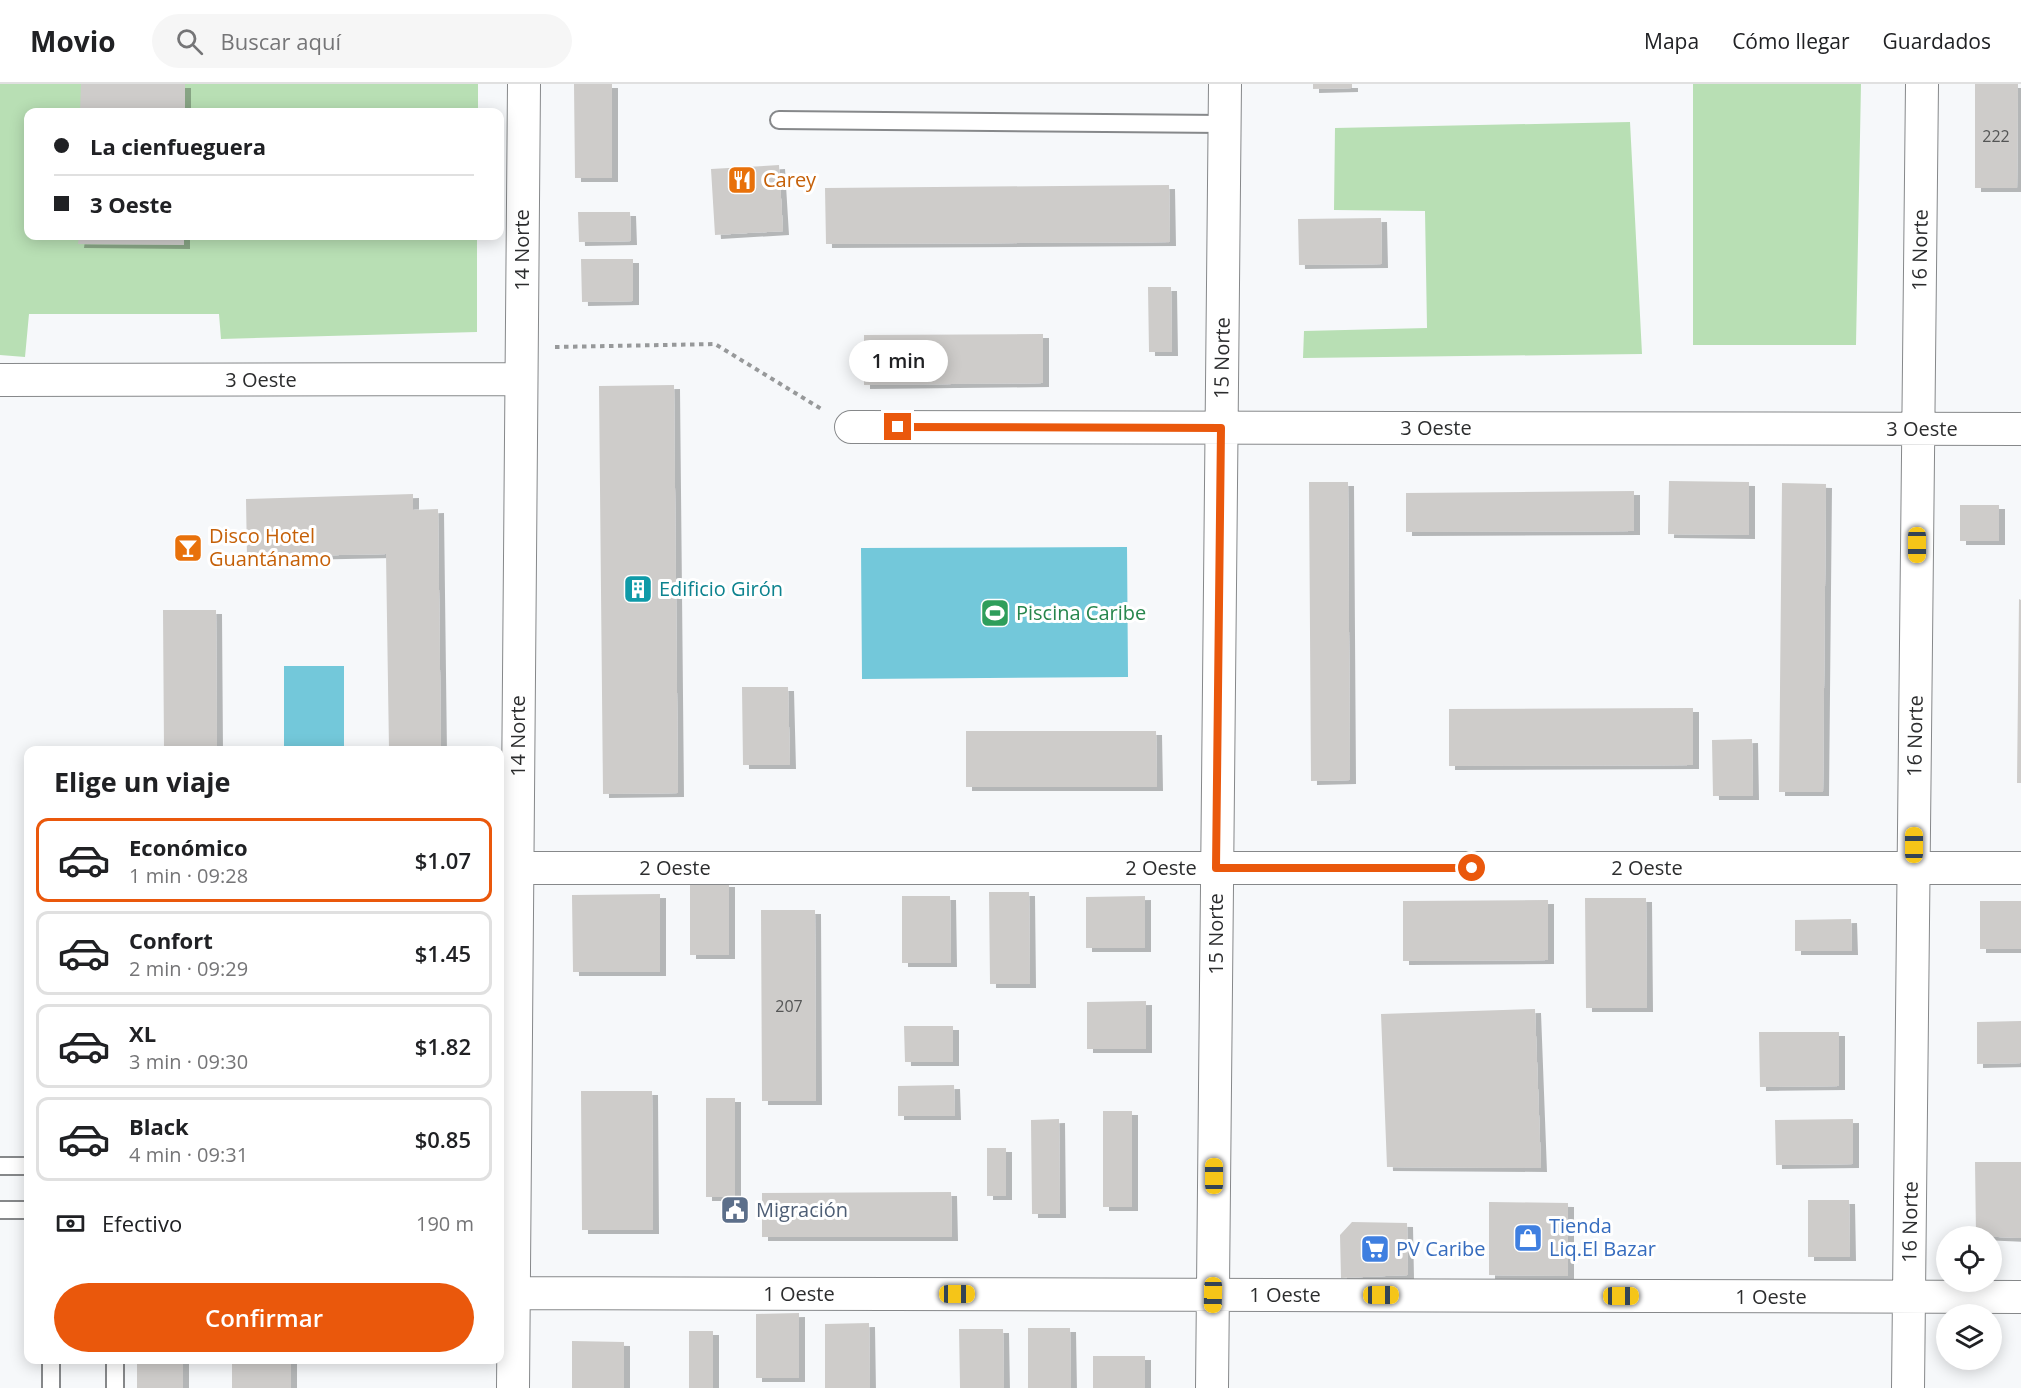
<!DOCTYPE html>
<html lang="es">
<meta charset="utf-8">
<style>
body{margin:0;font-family:"Open Sans",sans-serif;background:#f6f6f6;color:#202124;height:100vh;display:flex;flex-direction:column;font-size:22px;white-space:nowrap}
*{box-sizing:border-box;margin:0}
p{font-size:20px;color:#757577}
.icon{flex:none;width:33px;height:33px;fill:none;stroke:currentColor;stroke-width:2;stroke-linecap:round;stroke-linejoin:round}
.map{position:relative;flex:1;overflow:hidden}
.panel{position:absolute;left:24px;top:662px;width:480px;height:618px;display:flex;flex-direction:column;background:#fff;border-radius:12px;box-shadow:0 3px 15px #0003}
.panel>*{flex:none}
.top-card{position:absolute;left:24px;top:24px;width:480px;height:132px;border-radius:12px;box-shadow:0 3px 15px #0003;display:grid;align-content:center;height:132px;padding:0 30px;background:#fff}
.tools{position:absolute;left:1936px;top:1142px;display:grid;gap:12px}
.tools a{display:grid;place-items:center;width:66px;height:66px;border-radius:50%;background:#fff;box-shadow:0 3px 15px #0003;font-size:30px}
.end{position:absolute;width:27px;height:27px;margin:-14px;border:8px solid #ea580c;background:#fff;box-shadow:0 0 0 3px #fff}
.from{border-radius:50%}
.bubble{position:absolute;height:42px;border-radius:21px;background:#fff;box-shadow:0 3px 15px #0003;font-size:20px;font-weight:600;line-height:42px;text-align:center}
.car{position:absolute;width:18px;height:36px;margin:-18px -9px;border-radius:8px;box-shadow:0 0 4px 2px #0007;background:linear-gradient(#f5c518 24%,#345 0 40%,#f5c518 0 76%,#345 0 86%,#f5c518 0)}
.top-card b{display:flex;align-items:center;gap:21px;height:57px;font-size:22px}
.top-card b+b{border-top:2px solid #e0e0e0}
.top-card i{width:15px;height:15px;background:#202124}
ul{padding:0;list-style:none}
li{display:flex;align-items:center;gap:18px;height:84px;margin:0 12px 9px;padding:0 18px;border:3px solid #e0e0e0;border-radius:12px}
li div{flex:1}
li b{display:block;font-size:22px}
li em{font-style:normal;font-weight:600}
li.active{border-color:#ea580c}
li>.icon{width:54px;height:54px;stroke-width:1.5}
h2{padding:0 30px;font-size:27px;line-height:72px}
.pay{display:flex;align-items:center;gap:15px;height:66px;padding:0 30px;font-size:22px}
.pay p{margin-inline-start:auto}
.action{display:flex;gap:12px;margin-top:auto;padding:12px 30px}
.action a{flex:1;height:69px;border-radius:36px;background:#ea580c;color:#fff;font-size:24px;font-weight:600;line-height:69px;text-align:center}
header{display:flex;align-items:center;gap:36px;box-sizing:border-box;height:84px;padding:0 30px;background:#fff;border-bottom:2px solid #e0e0e0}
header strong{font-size:28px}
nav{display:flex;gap:33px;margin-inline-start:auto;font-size:21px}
.search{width:420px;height:54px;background:#f6f6f6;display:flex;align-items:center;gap:15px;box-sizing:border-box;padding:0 21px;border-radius:33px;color:#757577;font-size:22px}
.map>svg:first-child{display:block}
.green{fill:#b8dfb4}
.water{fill:#73c8da}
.building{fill:#ceccca;filter:url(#shadow)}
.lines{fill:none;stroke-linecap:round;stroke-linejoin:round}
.lane-casing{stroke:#86888a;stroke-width:20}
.street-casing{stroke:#86888a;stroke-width:34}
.path{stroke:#97999a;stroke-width:4;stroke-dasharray:4.5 4.5;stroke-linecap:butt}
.lane{stroke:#fff;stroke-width:16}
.street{stroke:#fff;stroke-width:32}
.route{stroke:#ea580c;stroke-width:8}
.labels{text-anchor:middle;stroke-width:6;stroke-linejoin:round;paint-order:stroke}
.number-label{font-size:16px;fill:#545555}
.food-label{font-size:20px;fill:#c56008;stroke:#fff;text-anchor:start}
.street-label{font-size:20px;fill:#2c2d2e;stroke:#fff}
.culture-label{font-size:20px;fill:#0d838f;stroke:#fff;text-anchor:start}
.leisure-label{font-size:20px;fill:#27864d;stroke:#fff;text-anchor:start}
.service-label{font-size:20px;fill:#4e5e75;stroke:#fff;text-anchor:start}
.shop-label{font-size:20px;fill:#366cbe;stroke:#fff;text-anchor:start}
</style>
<header>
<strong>Movio</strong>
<div class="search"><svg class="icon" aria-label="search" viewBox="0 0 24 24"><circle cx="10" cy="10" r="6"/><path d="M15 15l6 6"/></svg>Buscar aquí</div>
<nav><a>Mapa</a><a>Cómo llegar</a><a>Guardados</a></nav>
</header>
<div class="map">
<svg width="2021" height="1304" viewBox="0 0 2021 1304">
<defs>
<filter id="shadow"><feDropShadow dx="6" dy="4" stdDeviation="0" flood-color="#0004"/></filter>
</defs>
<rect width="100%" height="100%" fill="#f6f8fa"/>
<path class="green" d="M0,0h478v28h-450v124h449v96l-256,7 -2,-25h-190l-4,43 -25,-2z
M1693,0h168l-5,261h-163z
M1630,38l12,232 -339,4 1,-27 123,-3 -2,-117 -91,-1 1,-82z"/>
<path class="water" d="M1127,463l1,130 -266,2 -1,-131z
M284,582h60v84h-60z"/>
<path class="building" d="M81,0h104v28h-105z
M574,0h38v94h-37z
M1313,0h39v4l-39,1z
M1975,0h43l-1,104h-42z
M779,81l4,66 -68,4 -4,-66z
M1169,101l1,57 -344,2 -1,-56z
M578,128h52l1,29 -52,1z
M1381,134l1,46 -83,1 -1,-46z
M79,152h105v9l-106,-1z
M581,175h52v42l-51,1z
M1148,203h23l1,65h-23z
M1043,250v49l-179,2v-50z
M674,301l4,408 -75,1 -4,-408z
M1669,397l80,1v53l-81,-1z
M1309,398h39l2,298 -39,1z
M1782,399l44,1 -3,308h-44z
M1634,407v40l-228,1v-39z
M413,410v16l25,-1 3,241h-52l-3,-196 -139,3 -1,-58z
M1960,421h39v36h-39z
M2019,515l2,1v183h-4z
M163,526h53l1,140h-53z
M742,603h46l2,78h-47z
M1693,624v57l-244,1v-57z
M966,647h190l1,56h-191z
M1752,655l1,57h-40l-1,-56z
M690,799h39v72h-39z
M989,808h40l1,92h-40z
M660,810v78h-87l-1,-77z
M902,812h48l1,67h-49z
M1145,812v52h-59v-51z
M1585,814h61l1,110h-61z
M1548,816v60l-145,1v-60z
M1980,817h41v48h-41z
M761,826h54l1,191h-54z
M1851,835l1,32h-57v-31z
M1146,917v48h-59v-47z
M1535,925l6,159 -154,-1 -6,-153z
M2021,937v42l-44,1v-42z
M904,942h49v36h-48z
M1759,948h80v54l-79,1z
M954,1001l1,31h-57v-30z
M581,1007h71l1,139h-71z
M706,1014h29v99h-29z
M1103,1027h29v96h-29z
M1059,1035l1,95h-28l-1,-94z
M1853,1035v45l-77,1 -1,-45z
M987,1064h19v48h-19z
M1975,1078h46v76l-45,-2z
M951,1108l1,45h-190v-44z
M1808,1116h41l1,57h-42z
M1489,1118l79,1v73l-79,-1z
M1352,1138l55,1 1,52 -67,3 -1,-43z
M799,1229v65h-43v-64z
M869,1239l1,65h-45v-64z
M1028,1244h42l1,60h-43z
M959,1245h44l1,59h-44z
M689,1247h24v57h-24z
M572,1257l52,1v46h-52z
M1093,1272h52v32h-52z
M137,1275h46v29h-46z
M232,1275h59v29h-59z"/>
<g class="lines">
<g class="lane-casing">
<path id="lane" d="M779,36l445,4
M0,1082h28
M0,1126h28
M51,1275v29
M115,1304v-29"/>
</g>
<g class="street-casing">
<path id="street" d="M0,296l521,-1
M851,343l1170,2
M517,784h1504
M514,1209l1507,4
M513,1304l11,-1304
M1212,1304l13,-1304
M1908,1304l14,-1304"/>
</g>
<path class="path" d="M555,263l160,-3 108,66"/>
<use href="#lane" class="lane"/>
<use href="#street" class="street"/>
</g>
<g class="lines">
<path class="route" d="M898,343l323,1 -5,440h256"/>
</g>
<defs>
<g id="restaurant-square" transform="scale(1.5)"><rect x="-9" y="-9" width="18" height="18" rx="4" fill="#e8710a" stroke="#fff"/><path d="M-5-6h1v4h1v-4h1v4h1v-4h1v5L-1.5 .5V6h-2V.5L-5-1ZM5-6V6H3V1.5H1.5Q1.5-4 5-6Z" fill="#fff"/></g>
<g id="bar-square" transform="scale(1.5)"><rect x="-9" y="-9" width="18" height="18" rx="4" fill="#e8710a" stroke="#fff"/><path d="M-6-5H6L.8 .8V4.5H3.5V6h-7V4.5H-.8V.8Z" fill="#fff"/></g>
<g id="building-square" transform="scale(1.5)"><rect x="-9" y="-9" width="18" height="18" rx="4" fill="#0f9aa8" stroke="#fff"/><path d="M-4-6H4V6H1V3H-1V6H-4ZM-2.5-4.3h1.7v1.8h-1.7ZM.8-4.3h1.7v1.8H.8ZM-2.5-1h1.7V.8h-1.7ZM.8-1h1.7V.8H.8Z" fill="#fff"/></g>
<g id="stadium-square" transform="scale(1.5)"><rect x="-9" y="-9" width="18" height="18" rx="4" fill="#2e9e5b" stroke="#fff"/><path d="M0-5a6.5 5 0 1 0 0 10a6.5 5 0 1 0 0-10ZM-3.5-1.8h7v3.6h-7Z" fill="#fff"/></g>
<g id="civic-square" transform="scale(1.5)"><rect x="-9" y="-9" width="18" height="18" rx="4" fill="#5c6f8a" stroke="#fff"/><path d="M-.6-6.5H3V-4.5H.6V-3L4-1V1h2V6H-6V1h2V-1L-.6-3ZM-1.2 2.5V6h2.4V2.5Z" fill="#fff"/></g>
<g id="shop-square" transform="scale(1.5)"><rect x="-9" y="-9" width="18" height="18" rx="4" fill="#3f7fe0" stroke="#fff"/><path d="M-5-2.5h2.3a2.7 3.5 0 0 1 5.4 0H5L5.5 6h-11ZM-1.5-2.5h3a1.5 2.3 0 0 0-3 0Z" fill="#fff"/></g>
<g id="supermarket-square" transform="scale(1.5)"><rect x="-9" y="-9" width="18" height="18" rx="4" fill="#3f7fe0" stroke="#fff"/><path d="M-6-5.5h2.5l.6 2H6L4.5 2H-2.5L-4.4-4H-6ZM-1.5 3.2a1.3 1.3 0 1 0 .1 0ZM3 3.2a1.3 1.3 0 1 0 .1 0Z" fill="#fff"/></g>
</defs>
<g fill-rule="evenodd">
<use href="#restaurant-square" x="742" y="96"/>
<use href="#bar-square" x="188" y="464"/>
<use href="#building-square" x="638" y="505"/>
<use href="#stadium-square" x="995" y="529"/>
<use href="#civic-square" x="735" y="1126"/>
<use href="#shop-square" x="1528" y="1154"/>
<use href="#supermarket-square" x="1375" y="1165"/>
</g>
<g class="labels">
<g class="number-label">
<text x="1996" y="58">222</text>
<text x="789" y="928">207</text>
</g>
<g class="food-label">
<text x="763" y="103">Carey</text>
<text x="209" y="459">Disco Hotel<tspan x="209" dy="23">Guantánamo</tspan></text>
</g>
<g class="street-label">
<text transform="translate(522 166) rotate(-90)" y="7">14 Norte</text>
<text transform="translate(1920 166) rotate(-89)" y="7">16 Norte</text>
<text transform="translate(1222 274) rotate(-89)" y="7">15 Norte</text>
<text x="261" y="303">3 Oeste</text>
<text x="1436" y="351">3 Oeste</text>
<text x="1922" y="352">3 Oeste</text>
<text transform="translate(518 652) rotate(-90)" y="7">14 Norte</text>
<text transform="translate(1915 652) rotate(-89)" y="7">16 Norte</text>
<text x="675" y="791">2 Oeste</text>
<text x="1161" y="791">2 Oeste</text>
<text x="1647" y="791">2 Oeste</text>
<text transform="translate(1216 850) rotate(-90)" y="7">15 Norte</text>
<text transform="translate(1910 1138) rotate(-89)" y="7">16 Norte</text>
<text x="799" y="1217">1 Oeste</text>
<text x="1285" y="1218">1 Oeste</text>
<text x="1771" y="1220">1 Oeste</text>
</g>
<g class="culture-label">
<text x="659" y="512">Edificio Girón</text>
</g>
<g class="leisure-label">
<text x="1016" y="536">Piscina Caribe</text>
</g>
<g class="service-label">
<text x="756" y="1133">Migración</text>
</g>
<g class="shop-label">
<text x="1549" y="1149">Tienda<tspan x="1549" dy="23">Liq.El Bazar</tspan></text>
<text x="1396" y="1172">PV Caribe</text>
</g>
</g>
</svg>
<div class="tools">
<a><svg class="icon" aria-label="locate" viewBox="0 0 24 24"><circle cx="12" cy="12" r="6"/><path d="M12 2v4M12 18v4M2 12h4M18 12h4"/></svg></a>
<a><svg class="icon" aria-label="layers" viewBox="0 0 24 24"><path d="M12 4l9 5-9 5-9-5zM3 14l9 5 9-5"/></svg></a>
</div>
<i class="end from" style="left:1472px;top:784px"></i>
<i class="end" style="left:898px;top:343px"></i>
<div class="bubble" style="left:849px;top:256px;width:99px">1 min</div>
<i class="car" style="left:1917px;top:461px;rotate:180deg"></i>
<i class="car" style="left:1914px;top:761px;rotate:0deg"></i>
<i class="car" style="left:1214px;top:1092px;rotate:0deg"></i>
<i class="car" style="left:957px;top:1210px;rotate:90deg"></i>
<i class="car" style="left:1213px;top:1211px;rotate:181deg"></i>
<i class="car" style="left:1381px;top:1211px;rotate:90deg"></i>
<i class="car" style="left:1621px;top:1212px;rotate:90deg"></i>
<div class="top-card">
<b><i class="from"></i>La cienfueguera</b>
<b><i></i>3 Oeste</b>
</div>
<section class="panel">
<h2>Elige un viaje</h2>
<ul>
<li class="active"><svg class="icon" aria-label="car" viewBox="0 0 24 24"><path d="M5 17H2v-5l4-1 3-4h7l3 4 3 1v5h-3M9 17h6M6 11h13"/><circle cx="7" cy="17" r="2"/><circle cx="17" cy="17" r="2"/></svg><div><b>Económico</b><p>1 min · 09:28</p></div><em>$1.07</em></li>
<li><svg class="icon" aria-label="car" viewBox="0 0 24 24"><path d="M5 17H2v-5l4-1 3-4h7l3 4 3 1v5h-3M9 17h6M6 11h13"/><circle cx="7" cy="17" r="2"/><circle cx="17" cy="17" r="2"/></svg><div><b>Confort</b><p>2 min · 09:29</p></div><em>$1.45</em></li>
<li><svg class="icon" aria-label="car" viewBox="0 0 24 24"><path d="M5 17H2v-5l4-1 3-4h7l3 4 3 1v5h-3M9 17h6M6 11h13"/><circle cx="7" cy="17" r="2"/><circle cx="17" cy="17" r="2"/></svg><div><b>XL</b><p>3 min · 09:30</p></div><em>$1.82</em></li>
<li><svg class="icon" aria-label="car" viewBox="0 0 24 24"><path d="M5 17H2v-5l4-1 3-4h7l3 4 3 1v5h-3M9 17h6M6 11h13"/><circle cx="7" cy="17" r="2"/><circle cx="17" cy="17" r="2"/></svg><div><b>Black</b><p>4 min · 09:31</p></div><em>$0.85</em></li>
</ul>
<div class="pay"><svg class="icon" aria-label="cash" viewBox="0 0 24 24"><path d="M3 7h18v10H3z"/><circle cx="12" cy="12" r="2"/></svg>Efectivo<p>190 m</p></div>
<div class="action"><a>Confirmar</a></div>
</section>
</div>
